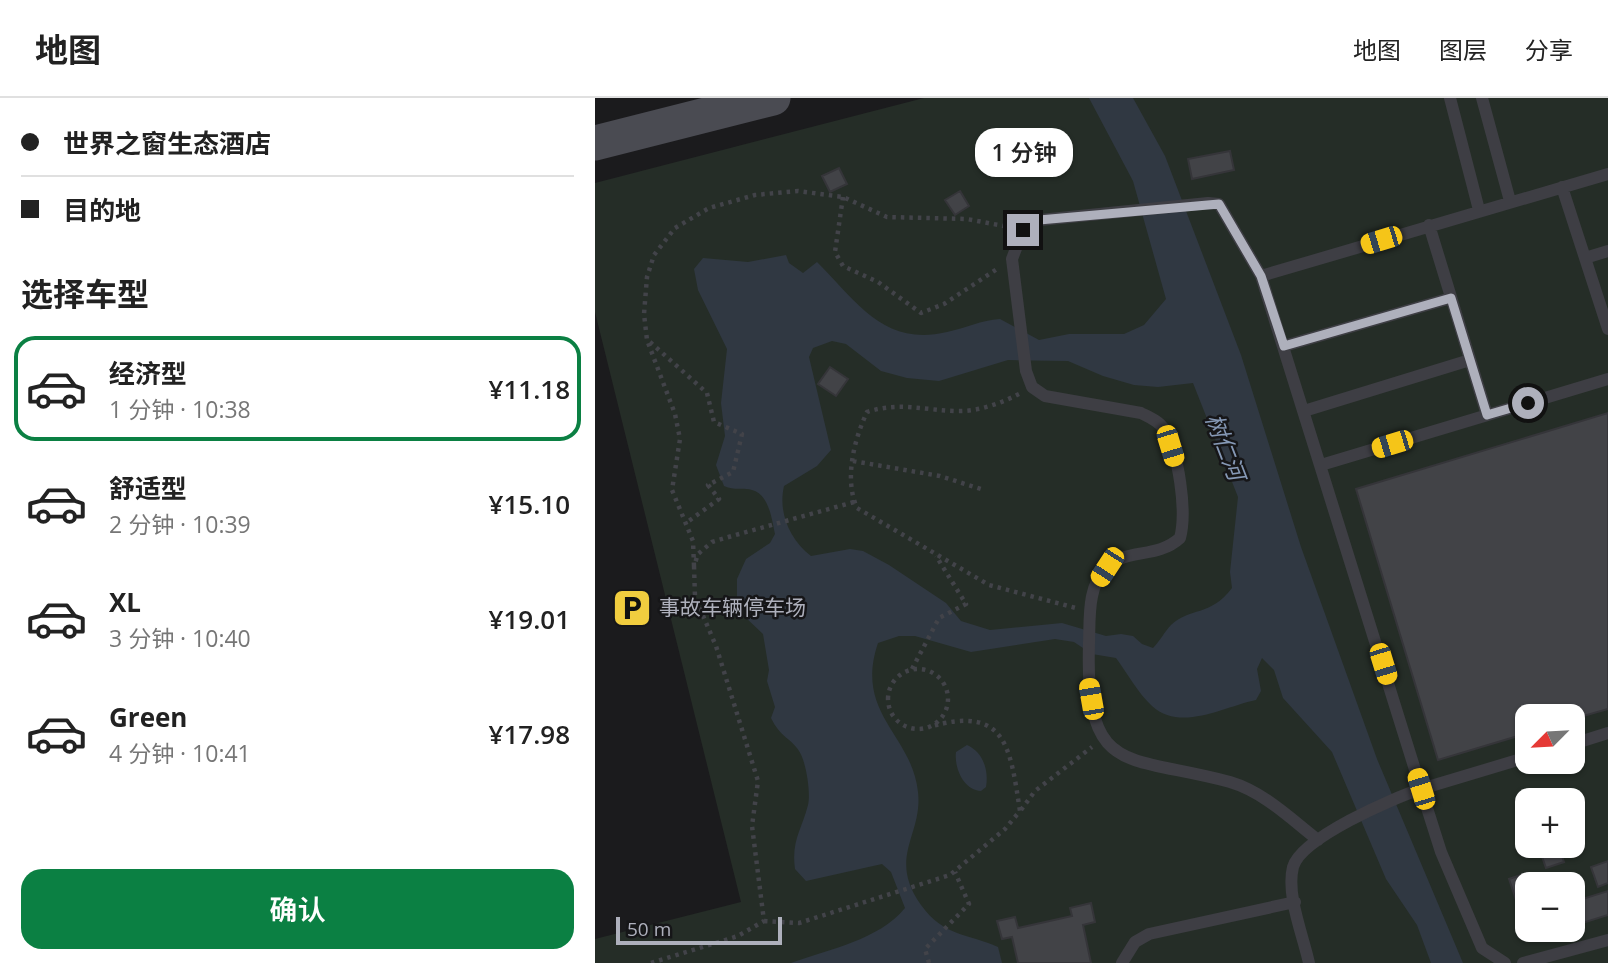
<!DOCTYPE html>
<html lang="zh">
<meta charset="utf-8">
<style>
body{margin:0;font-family:"Open Sans","Noto Sans SC",sans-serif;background:#f2f2f2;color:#222;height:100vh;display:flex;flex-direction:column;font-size:26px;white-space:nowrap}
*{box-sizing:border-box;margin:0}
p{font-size:23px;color:#767676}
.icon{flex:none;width:38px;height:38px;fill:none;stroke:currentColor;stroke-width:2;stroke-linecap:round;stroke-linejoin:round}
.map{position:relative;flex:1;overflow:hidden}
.side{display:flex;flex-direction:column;background:#fff;width:595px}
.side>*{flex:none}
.hud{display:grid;align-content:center;height:154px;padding:0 21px;background:#fff}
.needle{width:46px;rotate:246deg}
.fabs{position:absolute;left:920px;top:606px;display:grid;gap:14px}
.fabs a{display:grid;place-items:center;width:70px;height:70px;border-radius:14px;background:#fff;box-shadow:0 2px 5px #0004;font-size:35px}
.scale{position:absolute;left:21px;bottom:18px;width:166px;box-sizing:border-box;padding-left:7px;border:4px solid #aeb0bc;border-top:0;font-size:19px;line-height:24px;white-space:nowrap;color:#aeb0bc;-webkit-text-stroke:5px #161618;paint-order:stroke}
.end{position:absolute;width:32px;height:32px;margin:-16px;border:9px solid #aeb0bc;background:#111;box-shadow:0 0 0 4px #111}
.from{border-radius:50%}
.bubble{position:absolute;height:49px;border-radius:21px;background:#fff;box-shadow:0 2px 5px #0004;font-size:23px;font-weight:600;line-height:49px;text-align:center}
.car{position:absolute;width:21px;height:42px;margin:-21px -10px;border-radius:9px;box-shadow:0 0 5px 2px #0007;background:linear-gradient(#f5c518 24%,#345 0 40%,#f5c518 0 76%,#345 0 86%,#f5c518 0)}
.hud b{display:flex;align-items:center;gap:24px;height:66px;font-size:26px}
.hud b+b{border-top:2px solid #e0e0e0}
.hud i{width:18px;height:18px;background:#222}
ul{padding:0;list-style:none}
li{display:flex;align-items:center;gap:21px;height:105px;margin:0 14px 10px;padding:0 7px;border:4px solid transparent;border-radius:21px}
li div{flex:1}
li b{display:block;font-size:26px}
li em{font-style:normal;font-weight:600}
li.selected{border-color:#0b8043}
li>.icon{width:63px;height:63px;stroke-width:1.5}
h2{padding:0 21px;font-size:32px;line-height:84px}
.button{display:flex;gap:14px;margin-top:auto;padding:14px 21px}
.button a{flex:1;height:80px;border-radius:21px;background:#0b8043;color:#fff;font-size:28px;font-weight:600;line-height:80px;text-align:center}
header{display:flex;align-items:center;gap:42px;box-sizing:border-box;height:98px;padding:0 35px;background:#fff;border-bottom:2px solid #e0e0e0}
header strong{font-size:33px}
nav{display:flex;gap:38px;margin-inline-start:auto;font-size:24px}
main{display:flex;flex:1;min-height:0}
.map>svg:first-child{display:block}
.green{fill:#252d27;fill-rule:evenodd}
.water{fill:#303842;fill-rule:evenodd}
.building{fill:#424347;stroke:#353539;stroke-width:2}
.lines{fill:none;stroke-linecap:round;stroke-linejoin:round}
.path{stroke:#424349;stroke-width:4.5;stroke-dasharray:3.5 5;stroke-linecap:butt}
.lane{stroke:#3e3e44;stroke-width:12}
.secondary{stroke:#4a4b52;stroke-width:35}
.route{stroke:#aeb0bc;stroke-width:9}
.labels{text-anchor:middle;stroke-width:5;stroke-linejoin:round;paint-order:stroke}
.poi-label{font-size:21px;fill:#aeb0bc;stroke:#161618;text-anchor:start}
.water-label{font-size:23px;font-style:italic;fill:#8699b6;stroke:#161618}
</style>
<header>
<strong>地图</strong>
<nav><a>地图</a><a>图层</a><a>分享</a></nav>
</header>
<main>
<section class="side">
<div class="hud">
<b><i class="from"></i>世界之窗生态酒店</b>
<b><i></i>目的地</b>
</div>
<h2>选择车型</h2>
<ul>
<li class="selected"><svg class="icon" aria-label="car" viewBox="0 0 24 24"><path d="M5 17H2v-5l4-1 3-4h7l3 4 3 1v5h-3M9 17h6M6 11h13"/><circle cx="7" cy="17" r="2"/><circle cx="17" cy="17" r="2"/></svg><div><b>经济型</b><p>1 分钟 · 10:38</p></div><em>¥11.18</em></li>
<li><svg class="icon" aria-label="car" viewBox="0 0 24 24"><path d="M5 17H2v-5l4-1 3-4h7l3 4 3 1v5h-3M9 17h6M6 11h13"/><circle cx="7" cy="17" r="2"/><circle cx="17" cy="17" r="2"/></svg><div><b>舒适型</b><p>2 分钟 · 10:39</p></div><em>¥15.10</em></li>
<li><svg class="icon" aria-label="car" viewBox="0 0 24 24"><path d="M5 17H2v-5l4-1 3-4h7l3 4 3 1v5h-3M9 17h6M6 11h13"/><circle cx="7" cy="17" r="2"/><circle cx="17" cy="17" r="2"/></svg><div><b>XL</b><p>3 分钟 · 10:40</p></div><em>¥19.01</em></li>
<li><svg class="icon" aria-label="car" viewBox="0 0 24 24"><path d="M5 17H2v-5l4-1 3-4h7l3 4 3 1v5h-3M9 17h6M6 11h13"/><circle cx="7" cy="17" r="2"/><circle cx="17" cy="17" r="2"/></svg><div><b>Green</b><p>4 分钟 · 10:41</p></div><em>¥17.98</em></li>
</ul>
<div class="button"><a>确认</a></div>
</section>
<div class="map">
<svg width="1013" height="865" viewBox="0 0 1013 865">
<rect width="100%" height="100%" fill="#1b1b1d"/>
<path class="green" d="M329,0h684v865h-1013v-24l146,-37 -146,-590v-129zM933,618h45v45h-45zM933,702h45v45h-45zM933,786h45v45h-45z"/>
<path class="water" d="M494,0h44l32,58 76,199 60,192 76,212 86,204h-32l-14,-38 -31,-46 -54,-127 -49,-54 -9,-28 -12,-12 -5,11 4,22 -5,9c-33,7 -75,32 -104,6 -14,-13 -25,-33 -36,-48l-24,-4 -18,-12 -19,-3 -84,13 -56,-16h-16l-21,7c-24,71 34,91 40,149 5,43 -31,65 3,113 23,32 46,28 77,42l4,16h-211c38,-14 88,-23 114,-55l-14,-36 -9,-8 -76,17 -11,-12c-4,-28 7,-40 13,-64 3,-12 -2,-44 -9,-54 -7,-12 -19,-14 -28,-33l4,-11 -8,-26 2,-11 -6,-36 -19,-18 -7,-18v-19l9,-20 24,-16 5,-9c-3,-14 -6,-40 -23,-44 -10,-3 -17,1 -28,-4l-8,-21 9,-29 -4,-33 6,-54 -29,-59 -4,-21 9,-11 45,4 38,-7 3,8 14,10 14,-11c40,40 67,85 130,70 19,-4 34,-12 53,-13l39,21 30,-6h55l20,-9 22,-26 -33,-118zM237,243l14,3 35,27 26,7 32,3 69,-21 60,1 35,15 31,9 24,2 35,-4 45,114 -8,75 2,16c-22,29 -42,19 -61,37 -6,6 -11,16 -18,23l-11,-4 -9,-8 -12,-2 -15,2 -44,-13 -72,7 -29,-9 -15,-18 -57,-38 -26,-14 -13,-2 -39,7c-22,-17 -33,-44 -27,-70l33,-20 14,-16 -22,-93 4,-9z
M372,647c16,7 22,25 19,42l-5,4c-18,-1 -27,-24 -25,-39z"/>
<path class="building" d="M635,53l4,19 -42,9 -4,-20z
M244,70l8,16 -17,8 -8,-16z
M365,93l9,15 -14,9 -10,-15z
M235,269l18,12 -12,17 -18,-12z
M1013,315v296l-35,10v-3h-45v17l-90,27 -82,-271z
M952,747h11l6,17 -18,6 -7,-20z
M1013,763v22l-10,4 -7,-20z
M932,775l3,11 -2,12 -12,4 -7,-21z
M1013,793v24l-35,11v-24z
M496,805l4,19 -12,3 8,38h-73l-6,-26 -10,2 -5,-18 18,-4 3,11 54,-12 -2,-8z"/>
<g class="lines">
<path class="path" d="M248,99l-8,55 8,14 35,16 43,31 23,-9 53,-35
M55,244l57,51 7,29 28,12 -9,38 -25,13 11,14 -33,24
M424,296c-18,9 -39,17 -59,17 -34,0 -60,-10 -93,1 -13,28 -23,67 -10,96l132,77 87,23
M258,363l87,15 44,14
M99,468l-1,-25 -21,-51 8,-51 -5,-25 -28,-74 -3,-26 3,-37 7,-22 21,-27 34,-20 46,-13 43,-4 45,6 44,20 80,2 42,8
M317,571l27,-51 27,-14 -30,-48
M293 601a30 30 0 1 1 60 0a30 30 0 1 1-60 0Z
M426,712l14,-19 57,-44
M169,823l35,2 151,-48 55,-46 15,-18c-10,-63 -13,-107 -91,-84
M56,865l87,-27 26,-15 -12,-95 6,-45 -42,-135 -21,-49 -1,-31 4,-12 14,-12 20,-6 122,-34
M334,865l-4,-14 44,-45 -14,-32"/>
<path class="lane" d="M855,0l29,112
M887,0l28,103
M967,89l46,142
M834,127l58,190
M990,160l23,-7
M666,178l-42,-72 -11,-1 -168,17 -17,10 -11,29 14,112 6,16 13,9 96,17c8,4 18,8 23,16 15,24 23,83 16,109 -23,21 -53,10 -73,29 -20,19 -17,51 -18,76 -4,135 37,111 141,139 34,10 61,37 88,58
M689,248l167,-48
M709,313l166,-51
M726,367l287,-86
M978,646l35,-11
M933,659l-107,32 -160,-513 347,-102
M527,865l13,-21 14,-8 146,-32
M714,865c-6,-28 -23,-68 -16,-96 8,-29 100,-69 128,-78l20,63 41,96 23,15
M928,865l85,-23"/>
<path class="secondary" d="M0,45l178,-45"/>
</g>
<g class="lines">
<path class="route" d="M428,132l16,-10 180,-16 42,72 23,70 167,-48 36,117 41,-12"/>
</g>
<defs>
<g id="parking-square" transform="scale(2.0125)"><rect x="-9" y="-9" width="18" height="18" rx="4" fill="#f1cd3f" stroke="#161618"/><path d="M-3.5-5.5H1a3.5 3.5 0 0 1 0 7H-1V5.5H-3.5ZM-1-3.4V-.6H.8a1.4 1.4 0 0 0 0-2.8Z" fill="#111"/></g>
</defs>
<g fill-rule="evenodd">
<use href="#parking-square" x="37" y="510"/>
</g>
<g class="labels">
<g class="poi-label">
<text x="64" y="517">事故车辆停车场</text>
</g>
<g class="water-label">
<text transform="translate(630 349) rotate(69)" y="8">树仁河</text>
</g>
</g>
</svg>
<div class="fabs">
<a><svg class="needle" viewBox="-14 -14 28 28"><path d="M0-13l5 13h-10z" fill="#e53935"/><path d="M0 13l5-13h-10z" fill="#767676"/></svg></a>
<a>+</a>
<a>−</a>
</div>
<div class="scale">50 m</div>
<i class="end from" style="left:933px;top:305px"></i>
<i class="end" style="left:428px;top:132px"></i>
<div class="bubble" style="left:380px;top:30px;width:98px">1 分钟</div>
<i class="car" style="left:786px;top:142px;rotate:253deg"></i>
<i class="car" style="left:797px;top:346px;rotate:253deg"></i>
<i class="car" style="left:575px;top:348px;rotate:163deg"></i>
<i class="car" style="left:512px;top:469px;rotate:213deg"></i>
<i class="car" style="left:788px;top:566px;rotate:163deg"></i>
<i class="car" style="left:496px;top:601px;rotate:350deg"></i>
<i class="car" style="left:826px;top:691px;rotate:343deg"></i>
</div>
</main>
